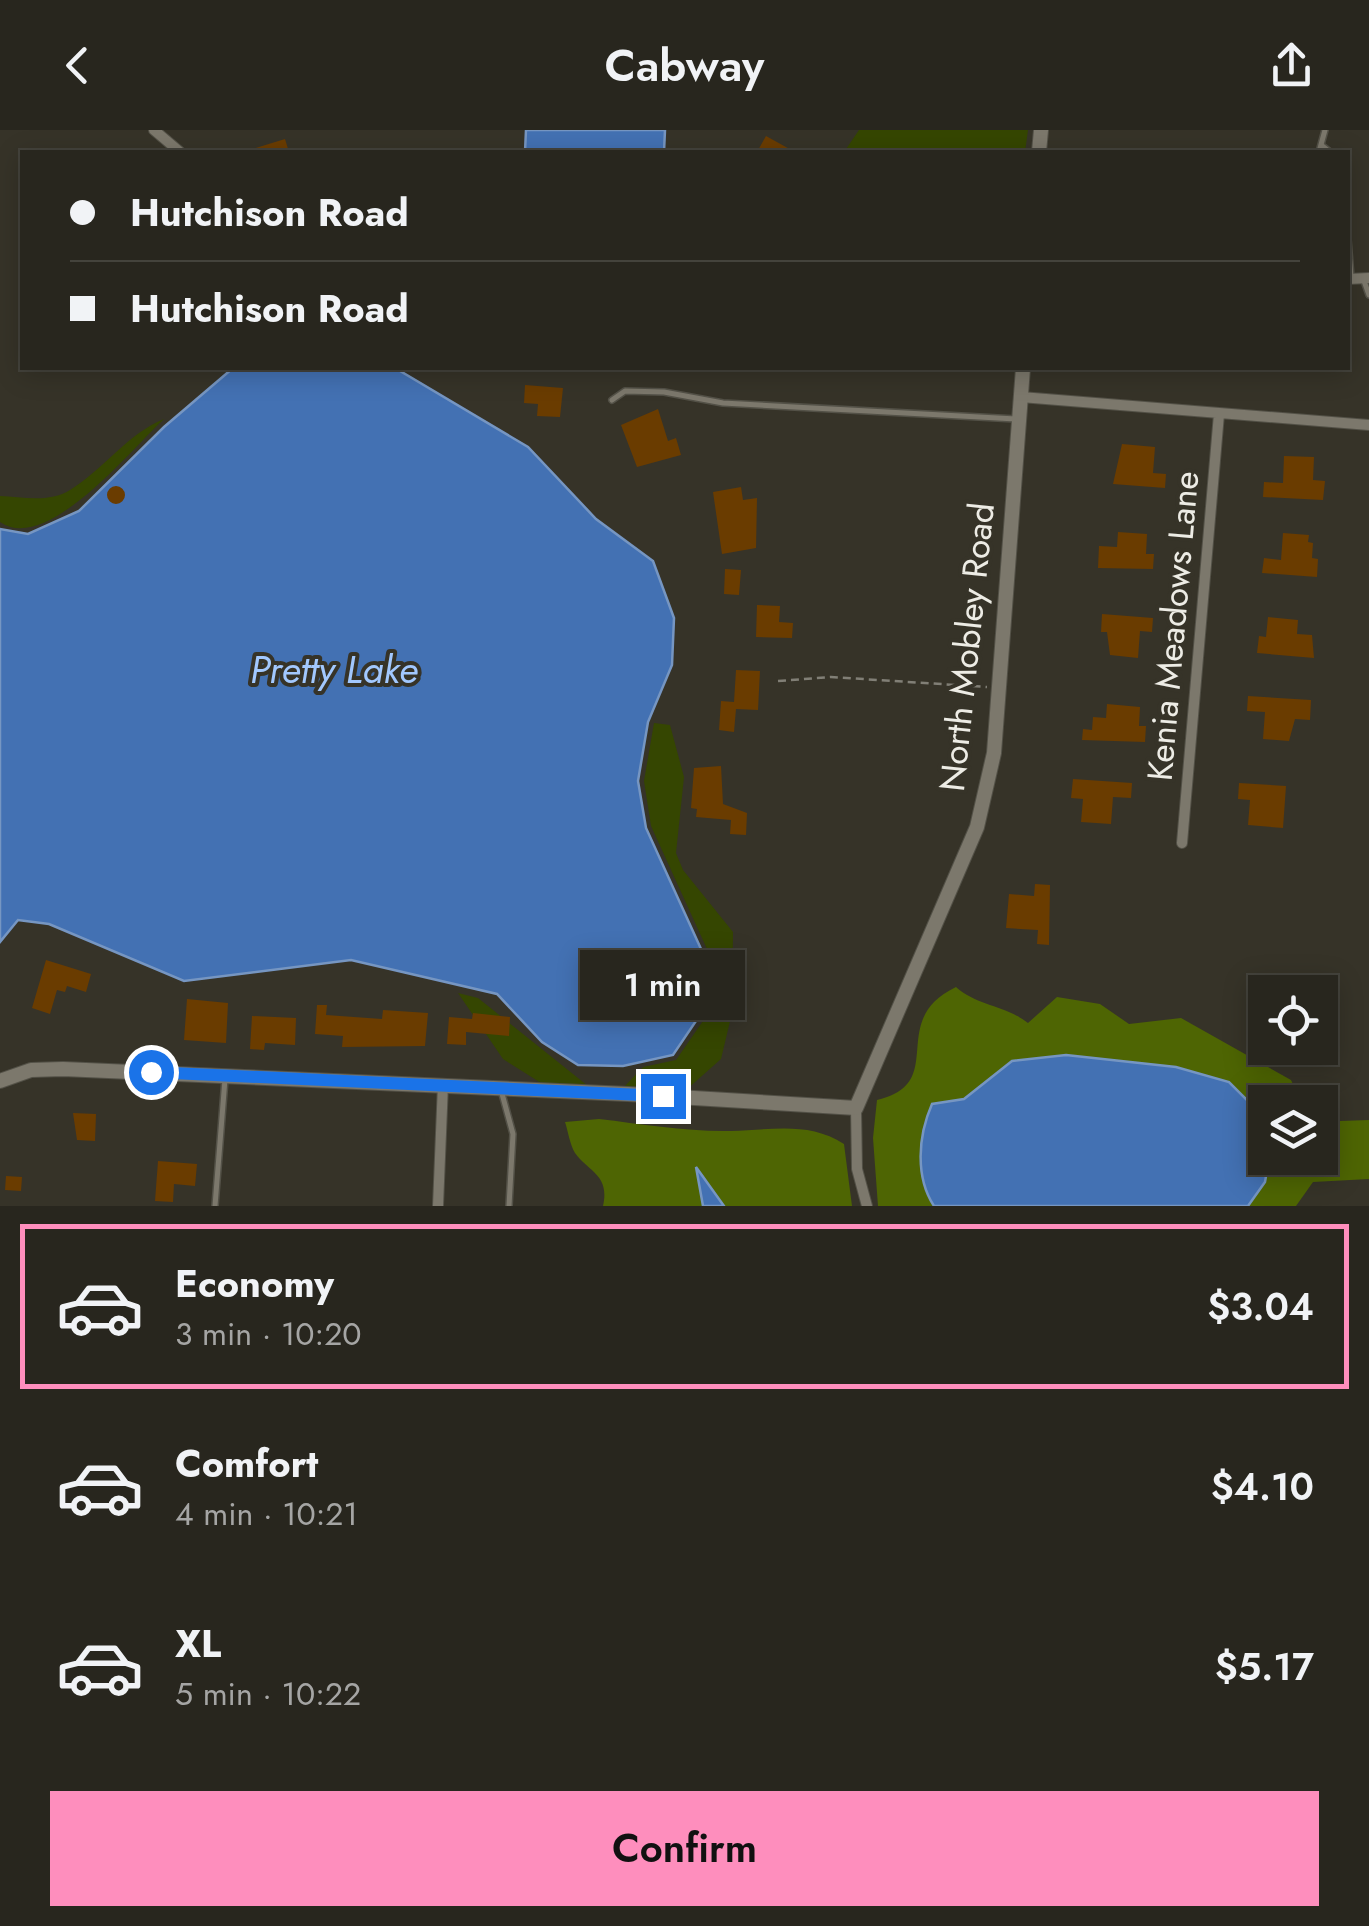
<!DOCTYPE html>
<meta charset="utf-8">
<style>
body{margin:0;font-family:Jost,sans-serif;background:#302e27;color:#f1f3f6;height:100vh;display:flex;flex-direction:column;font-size:38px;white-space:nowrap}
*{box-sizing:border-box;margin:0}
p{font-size:32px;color:#a5a5a4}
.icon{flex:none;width:55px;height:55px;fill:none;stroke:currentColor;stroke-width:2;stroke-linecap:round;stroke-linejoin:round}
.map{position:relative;height:1076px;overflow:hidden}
.drawer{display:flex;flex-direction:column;background:#28261e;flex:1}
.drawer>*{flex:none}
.top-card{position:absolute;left:20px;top:20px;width:1330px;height:220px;border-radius:0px;box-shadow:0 5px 25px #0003,0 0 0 2px #44433c;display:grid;align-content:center;height:220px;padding:0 50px;background:#28261e}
.fabs{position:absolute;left:1248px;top:845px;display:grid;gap:20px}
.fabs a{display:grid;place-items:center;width:90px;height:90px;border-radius:0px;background:#28261e;box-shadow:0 5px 25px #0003,0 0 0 2px #44433c;font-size:50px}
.end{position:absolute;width:45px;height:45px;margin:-22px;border:12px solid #1a73e8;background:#fff;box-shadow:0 0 0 5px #fff}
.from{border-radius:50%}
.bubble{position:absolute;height:70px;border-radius:0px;background:#28261e;box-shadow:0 5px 25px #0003,0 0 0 2px #44433c;font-size:32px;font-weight:600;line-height:70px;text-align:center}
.top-card b{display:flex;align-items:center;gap:35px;height:95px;font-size:38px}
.top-card b+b{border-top:2px solid #44433c}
.top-card i{width:25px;height:25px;background:#f1f3f6}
ul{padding:18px 0 0;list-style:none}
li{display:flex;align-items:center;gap:30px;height:165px;margin:0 20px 15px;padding:0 30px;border:5px solid transparent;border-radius:0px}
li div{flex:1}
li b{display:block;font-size:38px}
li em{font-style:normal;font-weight:600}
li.current{border-color:#fe8ebd}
li>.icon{width:90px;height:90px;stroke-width:1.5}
.primary-button{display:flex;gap:20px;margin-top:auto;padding:20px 50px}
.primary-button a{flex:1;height:115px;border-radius:0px;background:#fe8ebd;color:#111;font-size:40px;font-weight:600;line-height:115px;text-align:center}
header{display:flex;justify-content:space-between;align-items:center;height:130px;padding:0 50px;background:#28261e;font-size:45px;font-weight:600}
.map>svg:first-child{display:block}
.green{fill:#354601}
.forest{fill:#4e6503}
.water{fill:#4371b3;stroke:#7696c2;stroke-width:2.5}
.building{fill:#6a3c00}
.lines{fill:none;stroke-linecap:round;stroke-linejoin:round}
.lane-casing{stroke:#535147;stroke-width:8}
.street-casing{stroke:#535147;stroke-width:12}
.secondary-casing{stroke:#535147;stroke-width:16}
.path{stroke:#817f76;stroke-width:2.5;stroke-dasharray:8 5;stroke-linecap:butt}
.lane{stroke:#7c786c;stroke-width:5}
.street{stroke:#7c786c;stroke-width:10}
.secondary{stroke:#7c786c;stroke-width:14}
.route{stroke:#1a73e8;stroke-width:12}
.labels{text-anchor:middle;stroke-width:8;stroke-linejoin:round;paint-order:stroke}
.street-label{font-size:35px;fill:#edece5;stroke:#363328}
.water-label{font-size:38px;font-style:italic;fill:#a2c8fe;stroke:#363328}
</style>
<header><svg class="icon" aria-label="back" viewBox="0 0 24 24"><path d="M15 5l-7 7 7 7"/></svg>Cabway<svg class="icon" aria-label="share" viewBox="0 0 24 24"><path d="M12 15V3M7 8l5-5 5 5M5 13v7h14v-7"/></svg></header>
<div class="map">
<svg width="1369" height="1076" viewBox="0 0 1369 1076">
<rect width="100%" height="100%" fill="#363328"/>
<path class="green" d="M859,0h169l-3,22h-181z
M164,289c-32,29 -117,136 -164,103v-26c22,1 50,7 70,-6 33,-20 57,-56 94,-71z
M654,593l16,2 14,52 -8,76 7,17 50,62 -1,81 -11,46 -36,32 -61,-4 19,-20 33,-7 29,-42 7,-58 -61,-134 -7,-45z
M458,863l20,5 110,88 -47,-3 -38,-24z"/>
<path class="forest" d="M956,857c21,19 49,18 72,36l29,-26 43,7 29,20 52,-6 110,62 10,22h-36v56h55v-42l20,5 29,-1v59l-56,3 -17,24h-418l-5,-68 4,-38c73,-17 8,-79 79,-113z
M599,989c43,5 89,13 132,12 40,-1 78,-10 113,13l8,62h-128l-28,-37 7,37h-100c7,-31 -14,-34 -28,-53 -5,-8 -7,-22 -10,-31z"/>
<path class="water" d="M526,0h139l-1,22h-139z
M233,238h162l133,79 68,72 57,42 21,57 -2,47 -24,57 -10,59 8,47 60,132 -6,55 -27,40 -50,11 -45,-1 -36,-23 -45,-48 -146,-34 -167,21 -135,-57 -31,-4 -18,22v-413l28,5 51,-23 85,-84z
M1066,925l110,12 53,15 36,36v40l4,1 -4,23 -17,24h-314c-19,-29 -16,-70 -2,-102l32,-5 48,-38z
M696,1037l28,39h-21z"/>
<path class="building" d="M766,6l29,16h-38z
M285,9l4,13h-40v-2z
M525,255l38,3 -3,29 -23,-1 1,-12 -14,-1z
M658,279l10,32 8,-3 5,17 -44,12 -16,-42z
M1122,314l33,3 -2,26 13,1 -1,14 -52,-4z
M1284,326l30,1 -1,23 12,1 -2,19 -60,-3 1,-15 19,1z
M107 365a9 9 0 1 1 18 0a9 9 0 1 1-18 0Z
M741,357l2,13 14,-2 -1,50 -34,6 -9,-62z
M1118,402l29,2 -1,20h8l-1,15 -55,-1 1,-22 18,1z
M1283,403l26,2 -1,7 5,1 -1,15 6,1 -1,18 -55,-4 2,-15 17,2z
M725,439l16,1 -2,25 -15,-1z
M757,475l23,1 -1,16 14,1 -1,15 -36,-1z
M1102,484l51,4 -1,14 -12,-1 -2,27 -28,-3 -3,-23h-6z
M1268,487l30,3 -1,14 15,1 2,23 -57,-5 2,-17 7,1z
M736,540l24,1 -2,39 -22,-1 -2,23 -15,-2 2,-29 13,1z
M1248,566l63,4 -1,20 -15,-1 -6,22 -26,-2 2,-27 -18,-1z
M1107,574l33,3 -1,19h7l-1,16 -63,-2 1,-11 9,1 1,-13 13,1z
M721,636l2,38 24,9 -1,22 -16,-1 1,-14 -35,-3 1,-8 -6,-1 3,-40z
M1073,649l59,4 -1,15 -18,-1 -2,27 -30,-2 2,-23 -12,-1z
M1239,653l47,3 -3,42 -35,-3 2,-25 -12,-1z
M1035,754l15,1 -1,60 -12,-1 1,-14 -32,-2 3,-34 25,2z
M46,830l45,14 -5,18 -19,-6 -2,6 -8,-2 -7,24 -18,-6z
M187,869l41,4 -2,40 -42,-3z
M317,875h10l-1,10 56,4 1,-9 45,3 -3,33 -83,1 1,-11 -28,-2z
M473,883l37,4 -1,19 -43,-4v13l-19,-1 2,-27 23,2z
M252,886l44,2 -1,27 -30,-2 -1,7 -14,-1z
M73,983l23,1 -1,27 -18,-1z
M158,1031l39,3 -2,22 -21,-2 -1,18 -18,-1z
M6,1046l16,1 -1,14 -16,-1z"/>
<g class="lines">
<g class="lane-casing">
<path id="lane" d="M1321,15l9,7
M1319,22l6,-22
M1348,110l3,37
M1364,151l5,14
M612,270l13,-9 39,1 59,11 293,16
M501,960l12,44 -4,72
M215,1076l10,-127"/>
</g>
<g class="street-casing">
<path id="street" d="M154,0l26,22
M1348,149l21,-1
M1021,267l348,28
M1182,713l37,-429
M856,978l1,61 10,37
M438,1076l5,-122"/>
</g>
<g class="secondary-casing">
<path id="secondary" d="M1039,22l2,-22
M0,951l31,-11 32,-1 565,25 228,14 121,-281 17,-74 29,-385"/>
</g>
<path class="path" d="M778,551l53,-4 156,10"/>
<use href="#lane" class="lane"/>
<use href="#street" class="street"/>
<use href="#secondary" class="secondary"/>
</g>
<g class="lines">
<path class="route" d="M151,942l512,24"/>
</g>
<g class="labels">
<g class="street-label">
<text transform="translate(1173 496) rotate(-85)" y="12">Kenia Meadows Lane</text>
<text transform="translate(967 517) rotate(-84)" y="12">North Mobley Road</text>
</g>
<g class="water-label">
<text x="334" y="553">Pretty Lake</text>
</g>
</g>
</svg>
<div class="fabs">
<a><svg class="icon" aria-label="locate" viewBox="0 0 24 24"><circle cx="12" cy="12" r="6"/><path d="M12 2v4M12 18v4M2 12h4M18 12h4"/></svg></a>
<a><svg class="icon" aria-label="layers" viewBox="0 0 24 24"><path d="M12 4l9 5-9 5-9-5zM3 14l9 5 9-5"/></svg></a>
</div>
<i class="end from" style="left:151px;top:942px"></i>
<i class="end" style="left:663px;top:966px"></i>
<div class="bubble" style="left:580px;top:820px;width:165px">1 min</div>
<div class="top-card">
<b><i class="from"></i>Hutchison Road</b>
<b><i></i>Hutchison Road</b>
</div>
</div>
<section class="drawer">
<ul>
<li class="current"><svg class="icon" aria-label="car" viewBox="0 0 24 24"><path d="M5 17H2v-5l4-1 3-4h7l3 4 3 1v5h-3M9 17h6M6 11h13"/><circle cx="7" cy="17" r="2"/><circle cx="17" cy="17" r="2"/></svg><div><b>Economy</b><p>3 min · 10:20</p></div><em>$3.04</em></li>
<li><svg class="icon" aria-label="car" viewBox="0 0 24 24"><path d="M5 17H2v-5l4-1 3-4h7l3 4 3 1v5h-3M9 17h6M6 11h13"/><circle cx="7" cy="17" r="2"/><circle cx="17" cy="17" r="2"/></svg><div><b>Comfort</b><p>4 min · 10:21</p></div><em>$4.10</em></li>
<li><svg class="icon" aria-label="car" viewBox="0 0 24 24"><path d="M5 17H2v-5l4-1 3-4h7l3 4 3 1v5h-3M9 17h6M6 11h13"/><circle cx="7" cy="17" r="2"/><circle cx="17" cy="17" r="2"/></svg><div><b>XL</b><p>5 min · 10:22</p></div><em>$5.17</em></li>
</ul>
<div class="primary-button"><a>Confirm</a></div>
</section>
